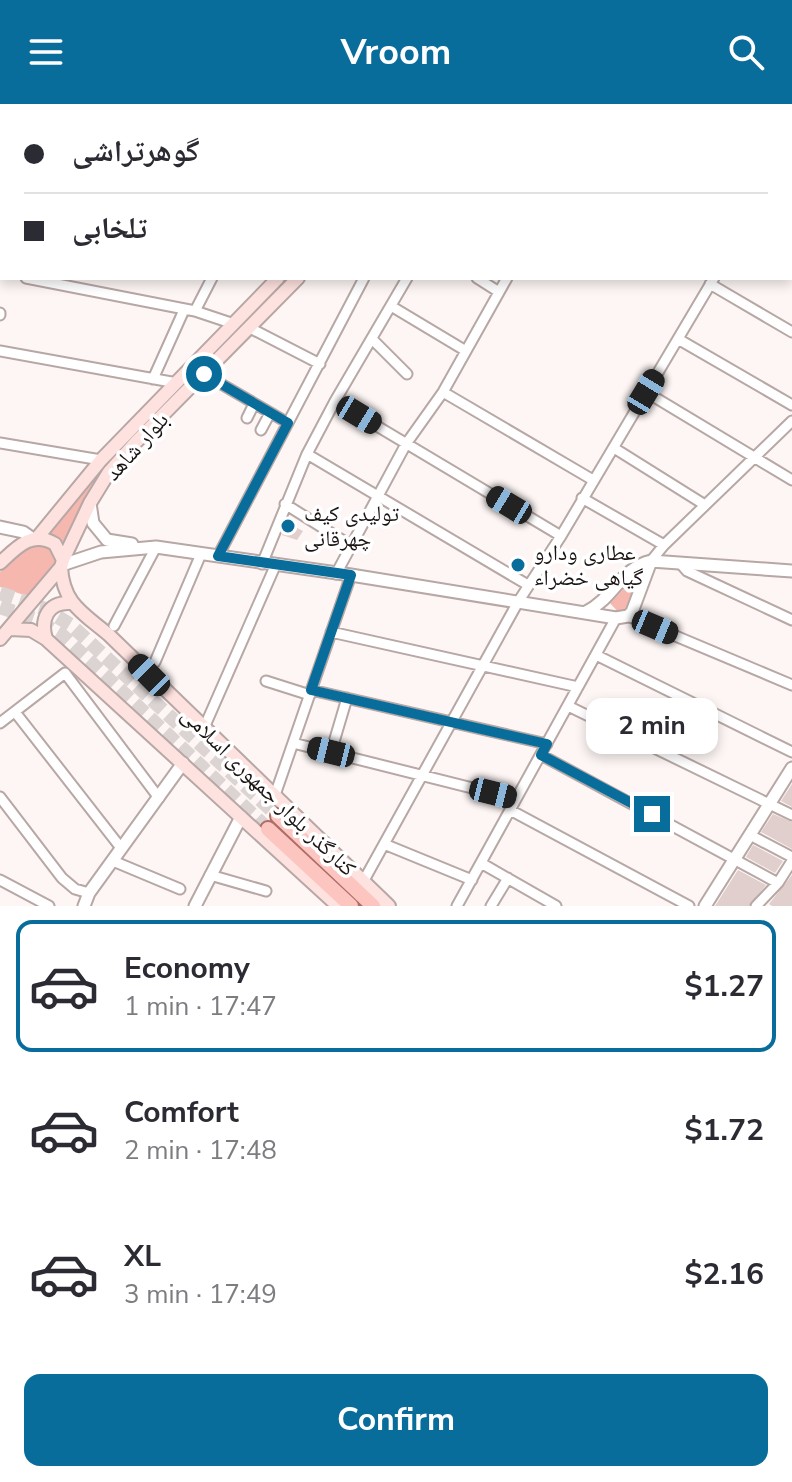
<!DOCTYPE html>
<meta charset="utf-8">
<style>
body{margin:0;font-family:"Nunito Sans","Noto Naskh Arabic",sans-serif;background:#f7f7f7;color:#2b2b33;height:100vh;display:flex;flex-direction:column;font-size:30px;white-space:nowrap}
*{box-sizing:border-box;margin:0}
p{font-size:26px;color:#7c7c81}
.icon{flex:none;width:44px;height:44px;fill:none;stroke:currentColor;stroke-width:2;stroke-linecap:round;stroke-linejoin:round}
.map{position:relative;height:802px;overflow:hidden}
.sheet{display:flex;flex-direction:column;background:#fff;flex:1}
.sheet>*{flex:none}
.guide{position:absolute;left:0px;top:0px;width:792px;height:176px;box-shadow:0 4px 12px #0003;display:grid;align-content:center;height:176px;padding:0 24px;background:#fff}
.end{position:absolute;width:36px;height:36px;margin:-18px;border:10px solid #096d9b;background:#fff;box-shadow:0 0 0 4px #fff}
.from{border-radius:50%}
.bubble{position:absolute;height:56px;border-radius:16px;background:#fff;box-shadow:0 4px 12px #0003;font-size:26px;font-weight:700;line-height:56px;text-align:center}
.car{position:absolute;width:24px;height:48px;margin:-24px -12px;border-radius:10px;box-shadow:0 0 6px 2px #0007;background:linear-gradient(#222 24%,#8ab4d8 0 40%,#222 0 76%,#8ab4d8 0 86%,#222 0)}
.guide b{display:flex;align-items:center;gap:28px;height:76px;font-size:30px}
.guide b+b{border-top:2px solid #e1e1e2}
.guide i{width:20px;height:20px;background:#2b2b33}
ul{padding:14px 0 0;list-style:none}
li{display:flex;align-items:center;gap:24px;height:132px;margin:0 16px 12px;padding:0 8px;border:4px solid transparent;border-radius:16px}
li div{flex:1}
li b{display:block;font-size:30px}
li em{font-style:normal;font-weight:700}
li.selected{border-color:#096d9b}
li>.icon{width:72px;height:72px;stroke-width:1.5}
.action{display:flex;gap:16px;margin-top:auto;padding:16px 24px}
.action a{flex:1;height:92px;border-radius:16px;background:#096d9b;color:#fff;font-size:32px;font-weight:700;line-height:92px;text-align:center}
header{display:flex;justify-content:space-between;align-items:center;height:104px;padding:0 24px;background:#096d9b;color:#fff;font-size:36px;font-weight:700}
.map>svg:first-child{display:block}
.green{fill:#f6b7af}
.building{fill:#e0cfcc}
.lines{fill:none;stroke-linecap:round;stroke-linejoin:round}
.primary-tunnel{stroke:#dbd4d3;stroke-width:14;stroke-dasharray:14 7;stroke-linecap:butt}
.minor-casing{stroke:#b7a7a5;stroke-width:13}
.tertiary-casing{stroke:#b7a7a5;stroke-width:15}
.secondary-casing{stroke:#b7a7a5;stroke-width:16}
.primary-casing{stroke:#ac6e67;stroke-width:18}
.minor{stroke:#fff;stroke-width:9}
.tertiary{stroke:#fff;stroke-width:11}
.secondary{stroke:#fee2df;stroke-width:12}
.primary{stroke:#fdc5bf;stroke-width:14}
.route{stroke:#096d9b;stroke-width:10}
.poi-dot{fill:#096d9b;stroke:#fff;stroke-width:3}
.labels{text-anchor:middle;stroke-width:7;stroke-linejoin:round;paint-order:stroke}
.street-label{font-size:22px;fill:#1a1413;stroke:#fff}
.poi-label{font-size:22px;fill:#1a1413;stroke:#fff;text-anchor:start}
</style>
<header><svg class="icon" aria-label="menu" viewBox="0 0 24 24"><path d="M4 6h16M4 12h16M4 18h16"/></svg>Vroom<svg class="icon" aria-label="search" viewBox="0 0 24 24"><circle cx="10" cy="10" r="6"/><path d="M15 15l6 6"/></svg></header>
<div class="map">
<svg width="792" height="802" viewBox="0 0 792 802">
<rect width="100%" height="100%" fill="#fdf6f5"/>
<path class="green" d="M110,354l-23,42 -19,46 -12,-10 -11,-5z
M33,439l19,7 5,12 -1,5 -26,30 -30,-10v-15l20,-21z
M635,473l4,5 -14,29 -7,1 -8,-9z"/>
<path class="building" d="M287,419l16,8 -6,9 -15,-5z
M792,680v23l-11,-6z
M773,710l19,8v27l-31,-17z
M753,741l30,16 -8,12 -29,-16z
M738,766l28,15 -17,21h-34z
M792,771v31h-20l-3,-2z"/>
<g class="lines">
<path class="primary-tunnel" d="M0,489l43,15 28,17 207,191
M0,503l35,12 28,17 205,193"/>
<g class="minor-casing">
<path id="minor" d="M116,0h1
M197,0l4,2
M374,0l4,2
M44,2v-2
M94,2v-2
M156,2v-2
M251,2l1,-2
M553,2l2,-2
M599,2v-2
M0,30l2,1
M790,48l2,-3
M0,94l2,1
M790,154l2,1
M0,159l2,1
M26,174l169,33 39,13
M477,174l22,14
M710,180l82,48
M391,202l75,45
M195,207l17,-33
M0,209v2
M250,224l70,36
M372,235l35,35
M678,235l114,66
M0,247l177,32
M204,270l84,49
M153,275l31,-69
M443,288l150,88
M646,288l146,88
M335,297l226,135
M247,314l7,-14
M261,326l9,-17
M0,339l101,17
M614,344l91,57
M307,350l221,131
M582,394l82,47
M285,400l65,41
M218,452l146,-278
M651,457l13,-16 128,-124
M680,459l7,8 105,49
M262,460l45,-110 28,-53 72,-123
M336,470l70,-130 37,-52 64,-114
M628,512l164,69
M114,522l42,-79
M331,528l247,55
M596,551l196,97
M155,558l46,-108
M266,577l44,14
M311,586l236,54
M568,602l224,109
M15,608l106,136
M0,619l65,-50 94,125
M204,624l72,-164
M293,639l223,56
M331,648l16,-54
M541,651l237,128
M275,691l76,-220
M0,693l62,81 13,11 14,4
M510,706l179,96
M750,731l42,22
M384,740l88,36
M113,757l67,28
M481,759l75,43
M210,771l56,16
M0,776l49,26
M363,778l155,-280 43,-66 153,-258
M457,802l159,-288
M491,802l17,-28
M756,802l22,-23 14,-22"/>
</g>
<g class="tertiary-casing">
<path id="tertiary" d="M90,399l3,20 14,17 25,4
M0,423l23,5 10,7
M62,461l39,-13 55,-5 195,28 265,43 12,-2 4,-4 19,-51
M586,508c27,-13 35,-44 65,-51l141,10
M84,802l5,-13 94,-130
M195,802l46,-89
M705,802l87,-138"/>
</g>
<g class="secondary-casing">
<path id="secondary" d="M443,2l2,-2
M465,2l2,-2
M37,434l64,-78 177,-182
M63,456l27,-57 19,-31 27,-30 162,-164
M0,459c17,-16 32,-33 55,-19l8,16 -2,7 -61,72
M61,463c2,37 22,46 48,68l280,271
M10,525l21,1 15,9 292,267
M46,535c-6,-20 2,-37 24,-36"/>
</g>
<g class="primary-casing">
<path id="primary" d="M278,712l95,90
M268,725l83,77"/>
</g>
<use href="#minor" class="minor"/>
<use href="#tertiary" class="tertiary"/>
<use href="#secondary" class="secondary"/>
<use href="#primary" class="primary"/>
</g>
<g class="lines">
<path class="route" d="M204,270l84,49 -70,133 133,19 -40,115 236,54 -6,11 111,59"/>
</g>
<g class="poi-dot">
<circle cx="288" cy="422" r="8"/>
<circle cx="518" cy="461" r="8"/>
</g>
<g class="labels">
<g class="street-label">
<text transform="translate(136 342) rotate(-48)" y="8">بلوار شاهد</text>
<text transform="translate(269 687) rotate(44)" y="8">کنارگذر بلوار جمهوری اسلامی</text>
</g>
<g class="poi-label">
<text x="304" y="417">تولیدی کیف<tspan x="304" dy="25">چهرقانی</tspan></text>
<text x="534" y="456">عطاری ودارو<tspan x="534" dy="25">گیاهی خضراء</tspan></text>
</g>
</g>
</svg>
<i class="end from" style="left:204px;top:270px"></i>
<i class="end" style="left:652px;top:710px"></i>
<div class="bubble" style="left:586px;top:594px;width:132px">2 min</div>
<i class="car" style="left:646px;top:288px;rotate:31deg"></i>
<i class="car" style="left:359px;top:311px;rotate:121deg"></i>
<i class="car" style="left:509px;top:401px;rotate:301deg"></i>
<i class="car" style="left:655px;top:523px;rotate:113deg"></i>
<i class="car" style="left:149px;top:571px;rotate:315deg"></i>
<i class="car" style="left:331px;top:648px;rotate:284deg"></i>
<i class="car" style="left:493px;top:689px;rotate:104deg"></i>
<div class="guide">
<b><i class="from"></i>گوهرتراشی</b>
<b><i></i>تلخابی</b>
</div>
</div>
<section class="sheet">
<ul>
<li class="selected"><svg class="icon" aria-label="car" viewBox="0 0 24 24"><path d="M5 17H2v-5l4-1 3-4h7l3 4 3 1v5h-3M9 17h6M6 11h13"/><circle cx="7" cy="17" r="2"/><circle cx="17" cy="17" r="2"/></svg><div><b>Economy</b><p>1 min · 17:47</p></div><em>$1.27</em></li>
<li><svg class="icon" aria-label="car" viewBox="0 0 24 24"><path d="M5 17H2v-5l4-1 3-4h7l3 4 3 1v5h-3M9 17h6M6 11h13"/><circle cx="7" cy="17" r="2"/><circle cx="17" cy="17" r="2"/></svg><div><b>Comfort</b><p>2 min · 17:48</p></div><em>$1.72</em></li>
<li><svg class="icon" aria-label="car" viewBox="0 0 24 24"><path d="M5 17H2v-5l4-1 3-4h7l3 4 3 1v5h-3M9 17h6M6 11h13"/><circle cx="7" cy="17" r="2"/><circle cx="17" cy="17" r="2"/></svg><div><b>XL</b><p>3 min · 17:49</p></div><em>$2.16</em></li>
</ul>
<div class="action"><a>Confirm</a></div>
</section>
